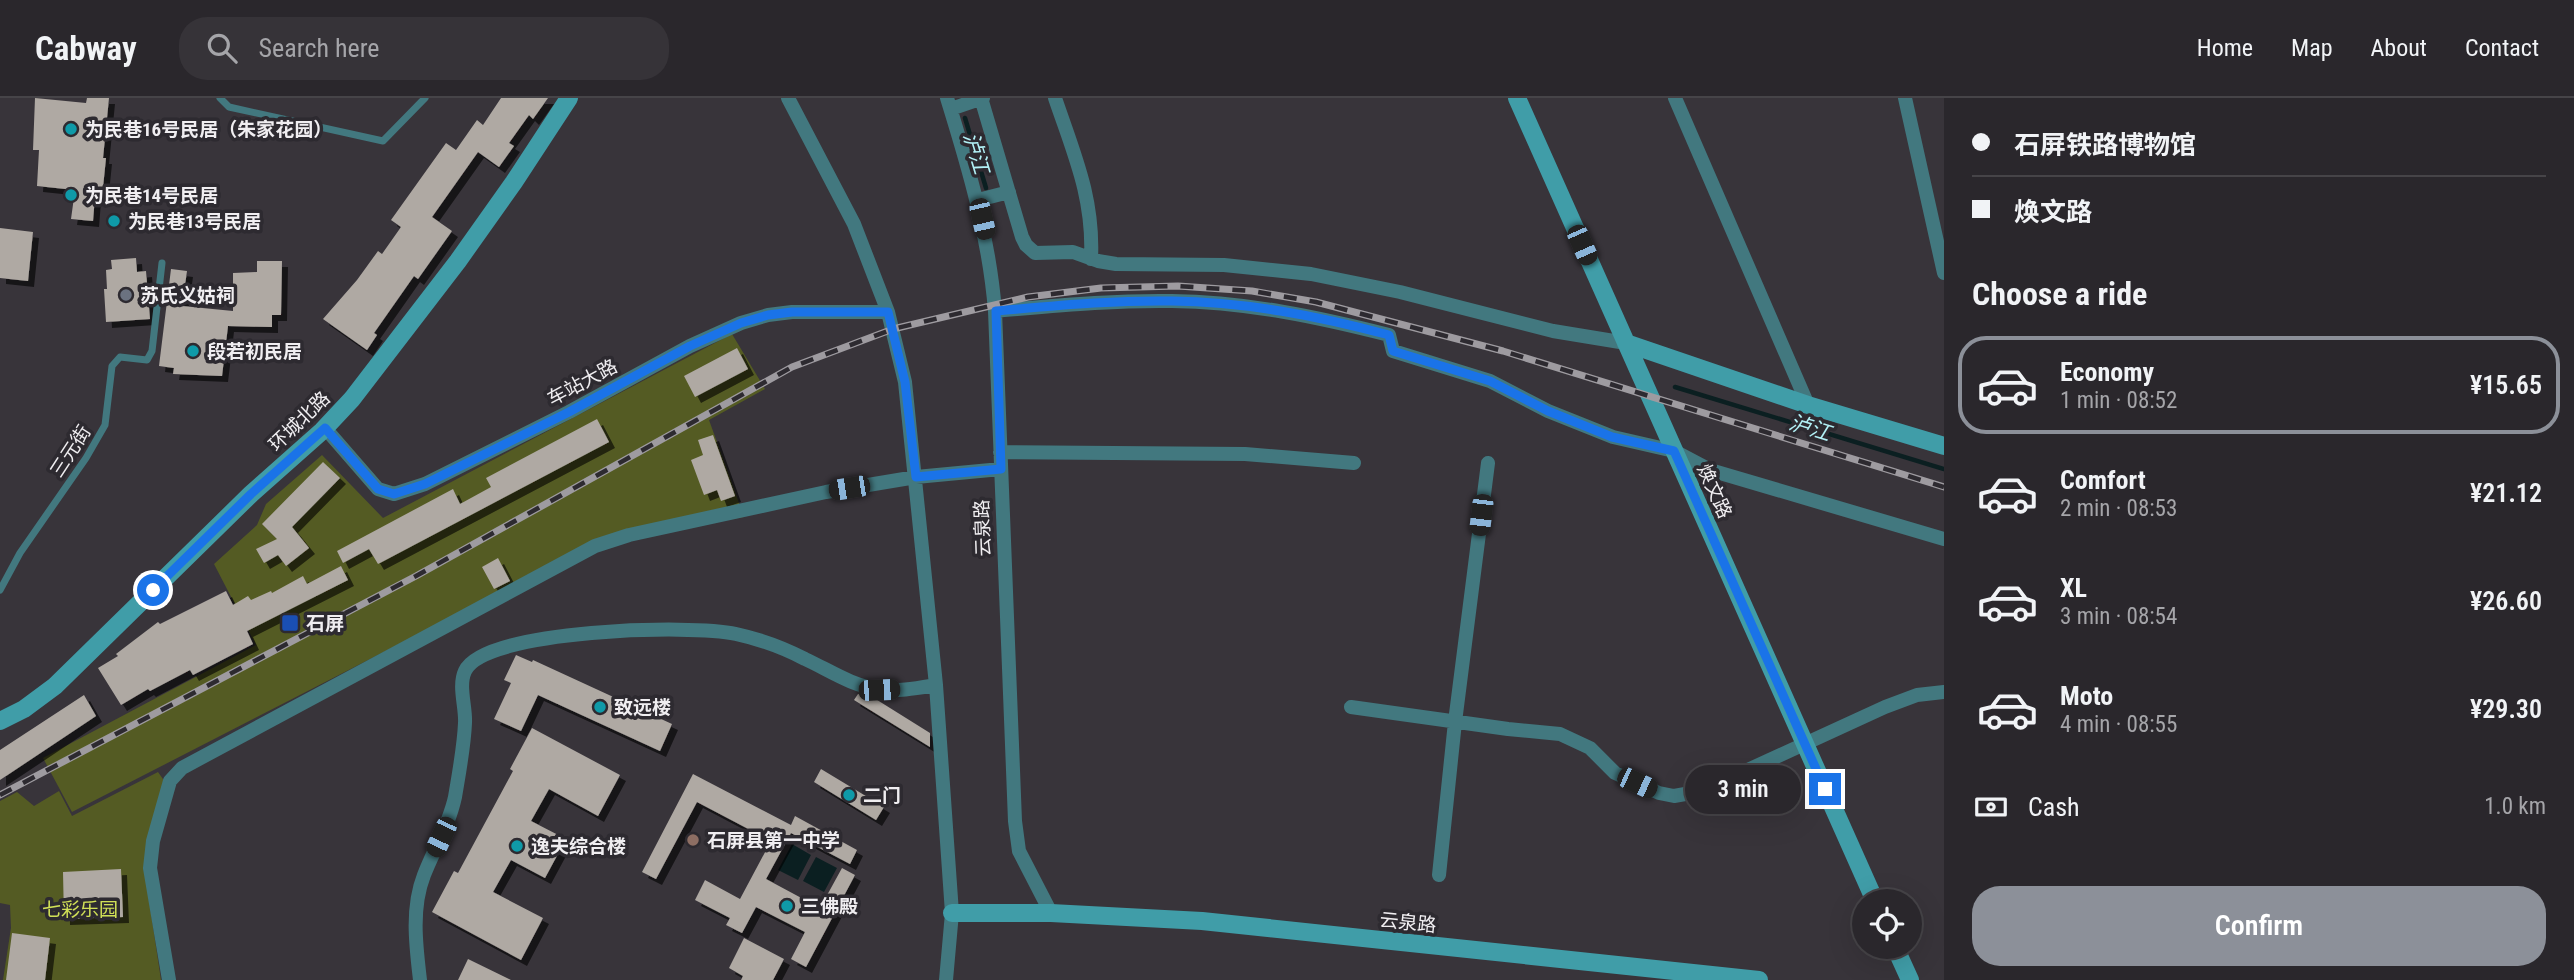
<!DOCTYPE html>
<meta charset="utf-8">
<style>
body{margin:0;font-family:"Roboto Condensed","Noto Sans SC",sans-serif;background:#363338;color:#f1f3f6;height:100vh;display:flex;flex-direction:column;font-size:26px;white-space:nowrap}
*{box-sizing:border-box;margin:0}
p{font-size:23px;color:#a5a5a9}
.icon{flex:none;width:38px;height:38px;fill:none;stroke:currentColor;stroke-width:2;stroke-linecap:round;stroke-linejoin:round}
.map{position:relative;flex:1;overflow:hidden}
.drawer{display:flex;flex-direction:column;background:#2a272c;width:630px}
.drawer>*{flex:none}
.guide{display:grid;align-content:center;height:154px;padding:0 28px;background:#2a272c}
.buttons{position:absolute;left:1852px;top:791px;display:grid;gap:14px}
.buttons a{display:grid;place-items:center;width:70px;height:70px;border-radius:50%;background:#2a272c;box-shadow:0 7px 28px #0002,0 0 0 2px #464448;font-size:35px}
.end{position:absolute;width:32px;height:32px;margin:-16px;border:9px solid #1a73e8;background:#fff;box-shadow:0 0 0 4px #fff}
.from{border-radius:50%}
.bubble{position:absolute;height:49px;border-radius:24px;background:#2a272c;box-shadow:0 7px 28px #0002,0 0 0 2px #464448;font-size:23px;font-weight:600;line-height:49px;text-align:center}
.car{position:absolute;width:21px;height:42px;margin:-21px -10px;border-radius:9px;box-shadow:0 0 5px 2px #0007;background:linear-gradient(#222 24%,#8ab4d8 0 40%,#222 0 76%,#8ab4d8 0 86%,#222 0)}
.guide b{display:flex;align-items:center;gap:24px;height:66px;font-size:26px}
.guide b+b{border-top:2px solid #464448}
.guide i{width:18px;height:18px;background:#f1f3f6}
ul{padding:0;list-style:none}
li{display:flex;align-items:center;gap:21px;height:98px;margin:0 14px 10px;padding:0 14px;border:4px solid transparent;border-radius:28px}
li div{flex:1}
li b{display:block;font-size:26px}
li em{font-style:normal;font-weight:600}
li.selected{border-color:#8c9099}
li>.icon{width:63px;height:63px;stroke-width:1.5}
h2{padding:0 28px;font-size:32px;line-height:84px}
.pay{display:flex;align-items:center;gap:18px;height:77px;padding:0 28px;font-size:26px}
.pay p{margin-inline-start:auto}
.action{display:flex;gap:14px;margin-top:auto;padding:14px 28px}
.action a{flex:1;height:80px;border-radius:28px;background:#8c9099;color:#fff;font-size:28px;font-weight:600;line-height:80px;text-align:center}
header{display:flex;align-items:center;gap:42px;box-sizing:border-box;height:98px;padding:0 35px;background:#2a272c;border-bottom:2px solid #464448}
header strong{font-size:33px}
nav{display:flex;gap:38px;margin-inline-start:auto;font-size:24px}
.search{width:490px;height:63px;background:#363338;display:flex;align-items:center;gap:18px;box-sizing:border-box;padding:0 24px;border-radius:28px;color:#a5a5a9;font-size:26px}
main{display:flex;flex:1;min-height:0}
.map>svg:first-child{display:block}
.green{fill:#545b23}
.water{fill:#0b1f21}
.lines{fill:none;stroke-linecap:round;stroke-linejoin:round}
.stream{stroke:#0b1f21;stroke-width:4.5}
.building{fill:#afa9a3;filter:url(#shadow)}
.lane{stroke:#42787f;stroke-width:7}
.street{stroke:#42787f;stroke-width:14}
.secondary{stroke:#409da8;stroke-width:18}
.rail-casing{stroke:#9e9ba0;stroke-width:7}
.rail{stroke:#2d2a30;stroke-width:4.5;stroke-dasharray:13;stroke-linecap:butt}
.route{stroke:#1a73e8;stroke-width:9}
.culture-dot{fill:#0f9aa8;stroke:#2d2a30;stroke-width:2.5}
.worship-dot{fill:#6b7280;stroke:#2d2a30;stroke-width:2.5}
.transit-dot{fill:#1a4fb4;stroke:#2d2a30;stroke-width:2.5}
.education-dot{fill:#8d6e63;stroke:#2d2a30;stroke-width:2.5}
.labels{text-anchor:middle;stroke-width:7;stroke-linejoin:round;paint-order:stroke}
.poi-label{font-size:19px;font-weight:bold;fill:#f0eef1;stroke:#2d2a30;text-anchor:start}
.street-label{font-size:19px;fill:#f0eef1;stroke:#2d2a30}
.park-label{font-size:19px;fill:#d1e057;stroke:#2d2a30}
.water-label{font-size:21px;font-style:italic;fill:#b2f1f6;stroke:#2d2a30}
</style>
<header>
<strong>Cabway</strong>
<div class="search"><svg class="icon" aria-label="search" viewBox="0 0 24 24"><circle cx="10" cy="10" r="6"/><path d="M15 15l6 6"/></svg>Search here</div>
<nav><a>Home</a><a>Map</a><a>About</a><a>Contact</a></nav>
</header>
<main>
<div class="map">
<svg width="1944" height="882" viewBox="0 0 1944 882">
<defs>
<filter id="shadow"><feDropShadow dx="6" dy="6" stdDeviation="0" flood-color="#0009"/></filter>
</defs>
<rect width="100%" height="100%" fill="#38343a"/>
<path class="green" d="M732,236l33,55 -56,31 35,97 -157,27 -96,53 -419,215 -29,-54 213,-113 -42,-81 43,-39 9,-21 56,-49 61,63z
M158,674l7,10 -19,98 15,100h-158l8,-52 -1,-23 -10,-2v-102l17,-9 17,14 25,-15 13,25z"/>
<path class="water" d="M792,746l19,11 -13,25 -20,-10z
M816,759l21,11 -13,24 -21,-11z"/>
<g class="lines">
<path class="stream" d="M965,20l21,70
M1675,289l269,82"/>
</g>
<path class="building" d="M35,0l51,5 1,-5h22l-6,60h3l-4,39 -7,-1 -2,25 -22,-2 4,-29 -38,-4 2,-36h-6z
M501,0h47l-15,21 -4,-4 -20,28 5,3 -15,21 -21,-15 -46,65 20,14 -34,48 -4,-3 -40,57 3,2 -10,15 -44,-31 34,-39 21,-29 4,3 19,-27 -10,-7 55,-77 10,7 21,-30 6,5z
M0,130l33,4 -5,49 -28,-3z
M136,160l1,14 9,-1 4,48 -44,3 -2,-33h3l-1,-19 6,-1 -1,-9z
M257,163h25l-1,54h-9v12l-44,-1 -6,50 -49,-2 1,-6 -15,-2 12,-97 16,2 -5,35 51,5v-38l24,-1z
M737,250l11,21 -53,28 -11,-21z
M597,321l12,23 -231,122 -9,-15 -26,14 -6,-12 116,-62 7,15 31,-17 -5,-9z
M713,337l22,61 -14,5 -4,-11 -13,5 -13,-35 12,-5 -5,-15z
M323,364l17,16 -48,49 17,21 -23,18 -8,-11 -14,8 -8,-14 21,-10 -15,-15z
M498,460l12,23 -16,8 -12,-22z
M341,468l7,14 -101,51 6,13 -60,31 -3,-5 -40,21 -2,-2 -27,16 -23,-37 20,-12 -2,-2 42,-32 2,2 66,-33 7,14 15,-9 3,4 20,-9 1,2 31,-17 4,8z
M516,557l16,7 1,-2 139,64 -12,27 -122,-56 -17,36 -27,-12 17,-36 -7,-3z
M858,596l16,4 56,35v14l-76,-47z
M84,597l12,21 -96,64v-30z
M532,630l88,47 -22,41 -49,-27 -18,32 35,18 -21,39 -34,-18 -18,32 50,26 -22,42 -89,-48 22,-41 4,2 55,-102 -3,-2z
M821,671l63,38 -8,13 -62,-38z
M693,676l98,51 4,-9 62,34 -7,14 -59,-31 -25,46 54,29 22,-40 13,7 -49,92 -15,-8 14,-27 -49,-25 -14,26 -16,-8 4,-7 -35,-18 10,-20 35,19 31,-58 -74,-39 -41,77 -14,-7z
M121,771l2,48 -59,2 -1,-47z
M12,835l38,5 -5,42h-39z
M744,840l40,21 -11,21h-32l2,-4 -14,-8z
M468,861l43,21h-53z"/>
<g class="lines">
<path class="lane" d="M220,0l9,9 154,34 42,-43
M0,492l20,-37 66,-95 19,-33 7,-59 8,-9 27,3 5,-9 10,-88"/>
<path class="street" d="M788,0l66,126 34,88 17,70 31,303 16,228 -6,67
M947,0c22,71 42,139 48,213l20,510 4,30 32,62
M981,0l41,139 4,8 9,8 38,-1 25,9 18,3 108,1 87,9 89,18 153,39 73,12
M1055,0c19,56 39,100 36,161
M1675,0l133,307
M1905,0l39,175
M951,11l32,-11
M978,102l31,-8
M995,213c59,-5 118,-11 177,-10 75,1 146,16 217,34l4,16 97,30 58,30 65,26 61,14 36,19 234,69
M325,330l53,61 16,5 31,-10 144,-72 121,-66 51,-23 27,-8 24,-3h96
M1000,354l245,2 109,9
M1351,609l157,22 52,5 30,14 25,25 44,20 15,3 28,-5 183,-84 32,-12 27,-3
M1439,777l16,-153 33,-259
M169,882l-19,-112 3,-27 17,-60 12,-13 413,-222 34,-11 197,-43 90,-15 85,-8
M420,882c-4,-34 -9,-72 4,-105 10,-26 25,-50 31,-78 4,-24 9,-50 10,-74 1,-16 -7,-37 0,-52 19,-42 228,-47 271,-37 23,5 48,14 69,25 24,11 47,27 73,30 19,3 40,-1 58,-4"/>
<path class="secondary" d="M1517,0l358,803
M1626,245l182,62 136,41
M0,623l24,-12 31,-23 196,-192 71,-63 30,-32 106,-138 56,-79 55,-84
M952,815h99l151,8 557,59
M1895,849l15,33"/>
<g class="rail-casing">
<path id="rail" d="M0,697l416,-219 376,-209 101,-38 135,-32 73,-9 77,-2 74,5 64,11 187,49 441,136"/>
</g>
<use href="#rail" class="rail"/>
</g>
<g class="lines">
<path class="route" d="M153,492l98,-96 74,-66 53,61 16,5 31,-10 144,-72 121,-66 51,-23 27,-8 24,-3h96l17,70 11,95 85,-8 -5,-158c58,-5 117,-11 176,-10 75,1 146,15 217,34l4,16 97,30 58,30 64,26 62,14 151,338"/>
</g>
<g class="culture-dot">
<circle cx="71" cy="31" r="7"/>
<circle cx="71" cy="97" r="7"/>
<circle cx="114" cy="123" r="7"/>
<circle cx="193" cy="253" r="7"/>
<circle cx="600" cy="609" r="7"/>
<circle cx="849" cy="697" r="7"/>
<circle cx="517" cy="748" r="7"/>
<circle cx="787" cy="808" r="7"/>
</g>
<circle class="worship-dot" cx="126" cy="197" r="7"/>
<rect class="transit-dot" x="281" y="516" width="18" height="18" rx="3.5"/>
<circle class="education-dot" cx="693" cy="742" r="7"/>
<g class="labels">
<g class="poi-label">
<text x="85" y="38">为民巷16号民居（朱家花园）</text>
<text x="85" y="104">为民巷14号民居</text>
<text x="128" y="130">为民巷13号民居</text>
<text x="140" y="204">苏氏义姑祠</text>
<text x="207" y="260">段若初民居</text>
<text x="306" y="532">石屏</text>
<text x="614" y="616">致远楼</text>
<text x="863" y="704">二门</text>
<text x="707" y="749">石屏县第一中学</text>
<text x="531" y="755">逸夫综合楼</text>
<text x="801" y="815">三佛殿</text>
</g>
<g class="street-label">
<text transform="translate(582 284) rotate(-28)" y="7">车站大路</text>
<text transform="translate(299 323) rotate(-44)" y="7">环城北路</text>
<text transform="translate(70 353) rotate(-57)" y="7">三元街</text>
<text transform="translate(1715 393) rotate(66)" y="7">焕文路</text>
<text transform="translate(982 430) rotate(-92)" y="7">云泉路</text>
<text transform="translate(1408 824) rotate(6)" y="7">云泉路</text>
</g>
<g class="park-label">
<text x="80" y="818">七彩乐园</text>
</g>
<g class="water-label">
<text transform="translate(976 55) rotate(73)" y="7">泸江</text>
<text transform="translate(1810 330) rotate(17)" y="7">泸江</text>
</g>
</g>
</svg>
<div class="buttons">
<a><svg class="icon" aria-label="locate" viewBox="0 0 24 24"><circle cx="12" cy="12" r="6"/><path d="M12 2v4M12 18v4M2 12h4M18 12h4"/></svg></a>
</div>
<i class="end from" style="left:153px;top:492px"></i>
<i class="end" style="left:1825px;top:691px"></i>
<div class="bubble" style="left:1685px;top:667px;width:116px">3 min</div>
<i class="car" style="left:982px;top:121px;rotate:167deg"></i>
<i class="car" style="left:1582px;top:147px;rotate:156deg"></i>
<i class="car" style="left:849px;top:390px;rotate:261deg"></i>
<i class="car" style="left:1481px;top:417px;rotate:187deg"></i>
<i class="car" style="left:879px;top:592px;rotate:88deg"></i>
<i class="car" style="left:1637px;top:685px;rotate:115deg"></i>
<i class="car" style="left:441px;top:739px;rotate:205deg"></i>
</div>
<section class="drawer">
<div class="guide">
<b><i class="from"></i>石屏铁路博物馆</b>
<b><i></i>焕文路</b>
</div>
<h2>Choose a ride</h2>
<ul>
<li class="selected"><svg class="icon" aria-label="car" viewBox="0 0 24 24"><path d="M5 17H2v-5l4-1 3-4h7l3 4 3 1v5h-3M9 17h6M6 11h13"/><circle cx="7" cy="17" r="2"/><circle cx="17" cy="17" r="2"/></svg><div><b>Economy</b><p>1 min · 08:52</p></div><em>¥15.65</em></li>
<li><svg class="icon" aria-label="car" viewBox="0 0 24 24"><path d="M5 17H2v-5l4-1 3-4h7l3 4 3 1v5h-3M9 17h6M6 11h13"/><circle cx="7" cy="17" r="2"/><circle cx="17" cy="17" r="2"/></svg><div><b>Comfort</b><p>2 min · 08:53</p></div><em>¥21.12</em></li>
<li><svg class="icon" aria-label="car" viewBox="0 0 24 24"><path d="M5 17H2v-5l4-1 3-4h7l3 4 3 1v5h-3M9 17h6M6 11h13"/><circle cx="7" cy="17" r="2"/><circle cx="17" cy="17" r="2"/></svg><div><b>XL</b><p>3 min · 08:54</p></div><em>¥26.60</em></li>
<li><svg class="icon" aria-label="car" viewBox="0 0 24 24"><path d="M5 17H2v-5l4-1 3-4h7l3 4 3 1v5h-3M9 17h6M6 11h13"/><circle cx="7" cy="17" r="2"/><circle cx="17" cy="17" r="2"/></svg><div><b>Moto</b><p>4 min · 08:55</p></div><em>¥29.30</em></li>
</ul>
<div class="pay"><svg class="icon" aria-label="cash" viewBox="0 0 24 24"><path d="M3 7h18v10H3z"/><circle cx="12" cy="12" r="2"/></svg>Cash<p>1.0 km</p></div>
<div class="action"><a>Confirm</a></div>
</section>
</main>
